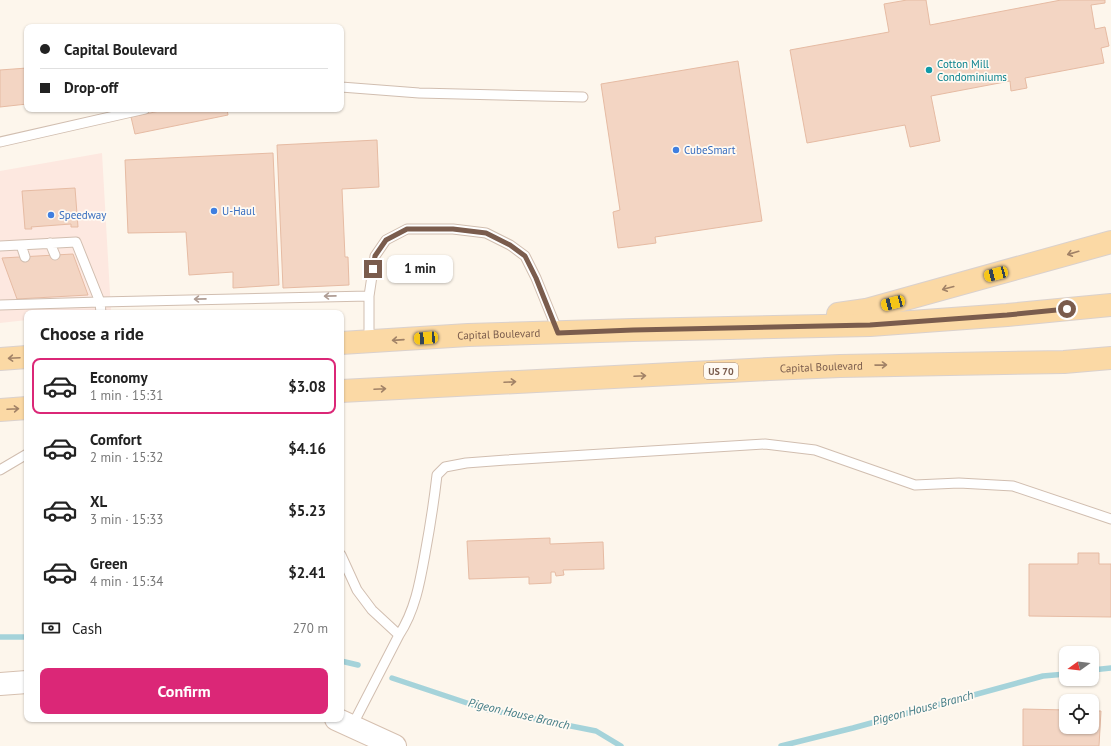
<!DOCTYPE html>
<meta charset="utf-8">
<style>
body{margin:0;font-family:"PT Sans",sans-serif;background:#f6f6f6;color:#222;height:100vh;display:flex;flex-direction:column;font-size:15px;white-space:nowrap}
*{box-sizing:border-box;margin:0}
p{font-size:13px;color:#767676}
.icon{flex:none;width:22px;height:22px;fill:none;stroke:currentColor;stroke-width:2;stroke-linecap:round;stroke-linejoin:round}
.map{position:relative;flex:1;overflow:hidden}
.drawer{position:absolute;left:24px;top:310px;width:320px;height:412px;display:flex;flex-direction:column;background:#fff;border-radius:8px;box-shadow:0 1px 3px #0004}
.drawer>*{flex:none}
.guide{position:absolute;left:24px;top:24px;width:320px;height:88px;border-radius:8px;box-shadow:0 1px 3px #0004;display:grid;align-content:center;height:88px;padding:0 16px;background:#fff}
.needle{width:26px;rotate:255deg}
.fabs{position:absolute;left:1059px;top:646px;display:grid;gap:8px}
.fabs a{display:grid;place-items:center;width:40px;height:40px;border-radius:8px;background:#fff;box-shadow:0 1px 3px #0004;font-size:20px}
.end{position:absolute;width:18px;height:18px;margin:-9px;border:5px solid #7a5c4d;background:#fff;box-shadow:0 0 0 2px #fff}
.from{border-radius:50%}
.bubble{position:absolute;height:28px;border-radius:8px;background:#fff;box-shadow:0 1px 3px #0004;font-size:13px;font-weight:700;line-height:28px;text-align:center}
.car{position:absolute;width:12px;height:24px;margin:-12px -6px;border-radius:5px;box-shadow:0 0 3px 1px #0007;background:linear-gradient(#f5c518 24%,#345 0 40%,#f5c518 0 76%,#345 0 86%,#f5c518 0)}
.guide b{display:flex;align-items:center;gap:14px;height:38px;font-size:15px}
.guide b+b{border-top:1px solid #e0e0e0}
.guide i{width:10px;height:10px;background:#222}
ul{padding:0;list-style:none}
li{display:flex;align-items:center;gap:12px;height:56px;margin:0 8px 6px;padding:0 8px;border:2px solid transparent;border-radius:8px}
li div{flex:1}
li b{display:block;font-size:15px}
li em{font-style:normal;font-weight:700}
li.current{border-color:#db2777}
li>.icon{width:36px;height:36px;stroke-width:1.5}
h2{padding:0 16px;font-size:18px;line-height:48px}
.pay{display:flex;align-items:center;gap:10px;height:44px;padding:0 16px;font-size:15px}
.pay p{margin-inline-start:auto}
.cta{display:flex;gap:8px;margin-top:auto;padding:8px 16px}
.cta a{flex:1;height:46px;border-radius:8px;background:#db2777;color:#fff;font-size:16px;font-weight:700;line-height:46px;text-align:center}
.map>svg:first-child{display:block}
.commercial{fill:#fde8e0}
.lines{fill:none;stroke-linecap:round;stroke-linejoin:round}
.stream{stroke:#a5d3da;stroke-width:5.5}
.building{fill:#f3d5c3;stroke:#e6bba3}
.lane-casing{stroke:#d1beb0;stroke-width:11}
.secondary-casing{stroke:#d6c0b0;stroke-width:24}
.primary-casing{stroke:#dad1cd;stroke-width:24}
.lane{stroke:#fff;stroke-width:9}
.secondary{stroke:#fff;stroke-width:22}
.primary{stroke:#fbd9a5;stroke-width:22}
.oneway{stroke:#a18267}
.oneway2{stroke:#af9d94}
.route{stroke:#7a5c4d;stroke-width:5}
.culture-dot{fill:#0f9aa8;stroke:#fffaf3;stroke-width:1.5}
.shop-dot{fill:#3f7fe0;stroke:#fffaf3;stroke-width:1.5}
.labels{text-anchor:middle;stroke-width:3.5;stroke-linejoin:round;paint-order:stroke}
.shield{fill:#fffaf3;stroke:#a28b7f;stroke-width:1}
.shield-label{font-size:10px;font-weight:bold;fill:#7a5c4d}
.culture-label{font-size:11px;fill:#0d838f;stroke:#fffaf3;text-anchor:start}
.shop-label{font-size:11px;fill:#366cbe;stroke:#fffaf3;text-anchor:start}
.street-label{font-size:11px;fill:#7a5c4d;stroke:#fffaf3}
.water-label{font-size:12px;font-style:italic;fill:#437c86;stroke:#fffaf3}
</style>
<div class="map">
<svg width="1111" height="746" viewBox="0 0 1111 746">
<rect width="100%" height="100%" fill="#fdf6ec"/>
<path class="commercial" d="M102,153l9,158 -15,2h-69v7l-27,3v-152z"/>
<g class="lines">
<path class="stream" d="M0,637h27
M341,661l17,4
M1092,670l19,-2
M392,678l93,31 111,22 25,15
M781,746l72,-18 190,-52 23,-2"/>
</g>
<path class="building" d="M907,0h19l4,25 131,-25h44v3l-14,2 4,24 10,-2 4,19 -8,2 3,15 -79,15 2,10 -16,3 -1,-10 -79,15 9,45 -30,6 -5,-22 -98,18 -17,-93 99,-18 -5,-28z
M738,61l24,160 -107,16 1,6 -38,5 -5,-36 7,-2 -19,-126z
M27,68v36l-27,3v-37z
M169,109h58l1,6 -93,19 -4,-17z
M377,140l2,47 -37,2 3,68h3l1,28 -66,3 -6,-143z
M273,153l6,132 -46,3v-16l-44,3 -3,-43 -58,1 -3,-73z
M75,188l3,39h-7v-3l-40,3 1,2h-7l-3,-38z
M73,254l15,41 -71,4 -15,-41z
M550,538v6l53,-2 1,27 -41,1 1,5 -8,1 -1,-4h-4v11l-22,1v-7l-60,2 -2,-38z
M1078,553h21v11h12v53l-82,-1v-52h49z
M1023,709l43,1v17h26v-16h9l-2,35h-76z"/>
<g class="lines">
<g class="lane-casing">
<path id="lane" d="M341,87l78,6 164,4
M0,142l145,-33
M50,243l5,12
M21,245l4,12
M0,246l76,-4 24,60 269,-6
M0,305l100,-3 1,11
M369,342v-46l6,-40 11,-16 21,-11h46l33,4 24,12 15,11 11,22 22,54
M0,470l27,-16
M341,555l16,35 15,20 27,25
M352,726l47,-91c16,-24 21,-53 26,-81 5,-27 9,-53 12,-79l8,-8 21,-4 40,-3 259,-16 50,6 100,35 44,-2 54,3 98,33"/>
</g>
<g class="secondary-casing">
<path id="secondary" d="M0,684l27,-2
M336,719l59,27"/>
</g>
<g class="primary-casing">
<g id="primary">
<path d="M838,314l28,-4 245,-68"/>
<path id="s1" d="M341,343l127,-8 165,-5 237,-5 137,-10 104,-10"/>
<path d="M0,359l27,-2"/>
<path id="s2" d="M341,391l428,-22 71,-3 224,-4 47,-4"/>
<path d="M0,410l27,-2"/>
</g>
</g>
<use href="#lane" class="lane"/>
<use href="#secondary" class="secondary"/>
<use href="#primary" class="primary"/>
</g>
<defs><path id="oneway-shaft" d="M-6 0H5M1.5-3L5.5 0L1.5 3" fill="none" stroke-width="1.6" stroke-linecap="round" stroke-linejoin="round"/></defs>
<g class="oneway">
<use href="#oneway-shaft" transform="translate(1073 253) rotate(164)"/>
<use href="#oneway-shaft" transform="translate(948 288) rotate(165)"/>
<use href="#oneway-shaft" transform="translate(398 340) rotate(176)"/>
<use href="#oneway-shaft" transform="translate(14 358) rotate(177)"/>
<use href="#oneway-shaft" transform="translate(881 365) rotate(-1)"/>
<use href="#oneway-shaft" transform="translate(640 376) rotate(-3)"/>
<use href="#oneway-shaft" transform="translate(510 382) rotate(-3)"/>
<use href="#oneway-shaft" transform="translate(380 389) rotate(-3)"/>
<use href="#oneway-shaft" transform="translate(13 409) rotate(-3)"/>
</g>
<g class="oneway2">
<use href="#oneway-shaft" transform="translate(330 296) rotate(179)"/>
<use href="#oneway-shaft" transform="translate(200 299) rotate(179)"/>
</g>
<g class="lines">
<path class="route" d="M373,269l2,-13 11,-16 21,-11h46l33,4 24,12 15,11 11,22 22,55 75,-3 237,-5 137,-10 60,-6"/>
</g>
<circle class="culture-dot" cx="929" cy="70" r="4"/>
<g class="shop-dot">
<circle cx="676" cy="150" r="4"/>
<circle cx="214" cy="211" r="4"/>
<circle cx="51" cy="215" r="4"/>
</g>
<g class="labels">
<rect class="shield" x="704" y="363" width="34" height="16" rx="3"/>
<g class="shield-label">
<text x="721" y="375">US 70</text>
</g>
<g class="culture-label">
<text x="937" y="68">Cotton Mill<tspan x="937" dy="13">Condominiums</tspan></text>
</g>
<g class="shop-label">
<text x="684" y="154">CubeSmart</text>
<text x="222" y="215">U-Haul</text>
<text x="59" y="219">Speedway</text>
</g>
<g class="street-label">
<text dy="4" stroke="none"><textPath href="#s1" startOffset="158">Capital Boulevard</textPath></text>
<text dy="4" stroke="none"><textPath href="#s2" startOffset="481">Capital Boulevard</textPath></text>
</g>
<g class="water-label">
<text transform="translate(923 708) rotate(-15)" y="4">Pigeon House Branch</text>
<text transform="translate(519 714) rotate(13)" y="4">Pigeon House Branch</text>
</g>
</g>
</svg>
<div class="fabs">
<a><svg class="needle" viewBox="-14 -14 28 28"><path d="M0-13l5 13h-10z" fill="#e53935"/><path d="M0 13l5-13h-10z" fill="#767676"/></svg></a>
<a><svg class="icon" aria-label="locate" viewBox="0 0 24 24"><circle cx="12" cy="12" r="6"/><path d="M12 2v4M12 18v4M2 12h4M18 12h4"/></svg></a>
</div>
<i class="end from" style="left:1067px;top:309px"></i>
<i class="end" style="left:373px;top:269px"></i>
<div class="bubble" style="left:387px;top:255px;width:66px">1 min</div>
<i class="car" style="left:996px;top:274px;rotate:255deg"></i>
<i class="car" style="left:893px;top:303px;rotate:255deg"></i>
<i class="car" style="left:426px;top:338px;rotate:266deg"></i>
<div class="guide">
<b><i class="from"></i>Capital Boulevard</b>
<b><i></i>Drop-off</b>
</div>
<section class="drawer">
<h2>Choose a ride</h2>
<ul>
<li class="current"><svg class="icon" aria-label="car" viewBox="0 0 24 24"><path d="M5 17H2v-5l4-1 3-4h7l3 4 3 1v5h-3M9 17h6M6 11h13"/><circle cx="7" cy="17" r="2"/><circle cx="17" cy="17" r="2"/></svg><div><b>Economy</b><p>1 min · 15:31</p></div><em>$3.08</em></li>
<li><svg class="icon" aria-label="car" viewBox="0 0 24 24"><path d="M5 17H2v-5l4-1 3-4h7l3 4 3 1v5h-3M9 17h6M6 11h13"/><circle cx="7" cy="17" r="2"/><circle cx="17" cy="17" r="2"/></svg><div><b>Comfort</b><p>2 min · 15:32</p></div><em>$4.16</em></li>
<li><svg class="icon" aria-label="car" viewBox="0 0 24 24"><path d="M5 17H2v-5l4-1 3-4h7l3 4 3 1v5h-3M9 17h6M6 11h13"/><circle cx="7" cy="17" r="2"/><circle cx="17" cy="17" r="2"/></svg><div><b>XL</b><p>3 min · 15:33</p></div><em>$5.23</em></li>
<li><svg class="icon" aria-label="car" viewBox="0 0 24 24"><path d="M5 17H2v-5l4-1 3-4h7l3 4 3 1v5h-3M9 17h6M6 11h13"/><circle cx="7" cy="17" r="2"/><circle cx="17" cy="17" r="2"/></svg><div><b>Green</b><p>4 min · 15:34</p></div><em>$2.41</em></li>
</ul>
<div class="pay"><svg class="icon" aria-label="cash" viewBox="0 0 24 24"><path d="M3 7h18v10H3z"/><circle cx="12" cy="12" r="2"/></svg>Cash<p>270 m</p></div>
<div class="cta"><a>Confirm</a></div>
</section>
</div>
